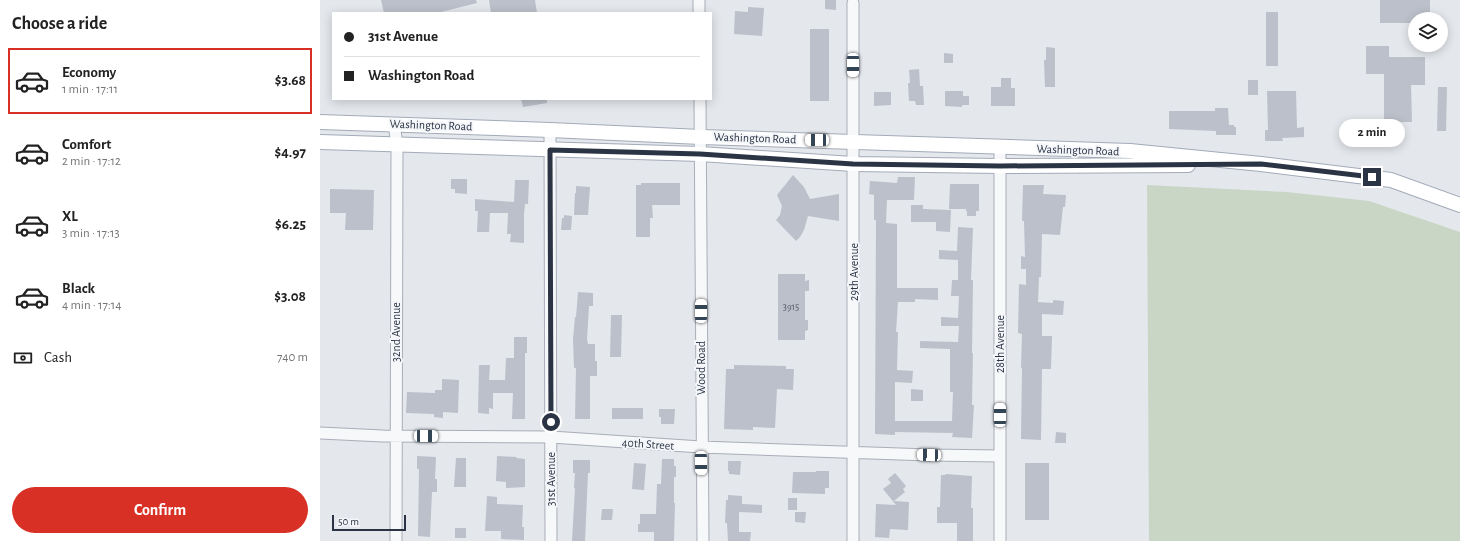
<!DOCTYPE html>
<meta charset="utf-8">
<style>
body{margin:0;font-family:"Alegreya Sans",sans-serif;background:#f2f2f2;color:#222;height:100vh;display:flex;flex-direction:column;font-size:15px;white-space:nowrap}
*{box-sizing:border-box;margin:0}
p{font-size:13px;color:#767676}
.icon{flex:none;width:22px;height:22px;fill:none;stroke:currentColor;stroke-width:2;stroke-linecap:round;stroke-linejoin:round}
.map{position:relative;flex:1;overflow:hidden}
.panel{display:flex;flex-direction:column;background:#fff;width:320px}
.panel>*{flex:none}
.banner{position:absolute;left:12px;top:12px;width:380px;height:88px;border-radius:0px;box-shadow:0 2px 10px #0003;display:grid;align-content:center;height:88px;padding:0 12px;background:#fff}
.tools{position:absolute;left:1088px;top:12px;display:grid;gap:8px}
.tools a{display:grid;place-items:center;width:40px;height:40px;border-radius:50%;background:#fff;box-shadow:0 2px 10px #0003;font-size:20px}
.scale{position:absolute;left:12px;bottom:10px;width:74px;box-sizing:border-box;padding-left:4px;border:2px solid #2b3445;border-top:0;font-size:11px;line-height:14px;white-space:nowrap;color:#2b3445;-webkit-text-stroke:3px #f4f6f9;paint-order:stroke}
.end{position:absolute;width:18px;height:18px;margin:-9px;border:5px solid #2b3445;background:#fff;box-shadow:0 0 0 2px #fff}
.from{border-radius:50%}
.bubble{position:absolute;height:28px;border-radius:14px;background:#fff;box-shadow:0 2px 10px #0003;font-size:13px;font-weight:600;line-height:28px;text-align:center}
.car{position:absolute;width:12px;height:24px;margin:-12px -6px;border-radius:5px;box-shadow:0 0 3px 1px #0007;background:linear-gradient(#fff 24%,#345 0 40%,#fff 0 76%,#345 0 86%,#fff 0)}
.banner b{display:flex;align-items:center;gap:14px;height:38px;font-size:15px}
.banner b+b{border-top:1px solid #e0e0e0}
.banner i{width:10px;height:10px;background:#222}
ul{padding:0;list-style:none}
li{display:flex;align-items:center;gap:12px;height:66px;margin:0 8px 6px;padding:0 4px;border:2px solid transparent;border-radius:0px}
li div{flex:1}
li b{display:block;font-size:15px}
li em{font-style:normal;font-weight:600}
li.current{border-color:#d93025}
li>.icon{width:36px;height:36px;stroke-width:1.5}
h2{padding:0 12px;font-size:18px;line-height:48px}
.pay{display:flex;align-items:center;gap:10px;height:44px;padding:0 12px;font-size:15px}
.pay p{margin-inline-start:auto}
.primary-button{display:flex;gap:8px;margin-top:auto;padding:8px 12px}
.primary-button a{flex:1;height:46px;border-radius:24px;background:#d93025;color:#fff;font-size:16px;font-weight:600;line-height:46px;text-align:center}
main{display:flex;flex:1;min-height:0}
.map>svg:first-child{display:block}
.green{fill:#c9d6c5}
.building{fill:#bbc0ca}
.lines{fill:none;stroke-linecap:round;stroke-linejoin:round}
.minor-casing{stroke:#a9aeb7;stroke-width:13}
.major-casing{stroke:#a3abb8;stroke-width:16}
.minor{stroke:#f7f8fa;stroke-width:11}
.major{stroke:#fff;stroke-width:14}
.route{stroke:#2b3445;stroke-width:5}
.labels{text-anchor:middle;stroke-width:4;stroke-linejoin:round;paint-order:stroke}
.number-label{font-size:10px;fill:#4f5766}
.street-label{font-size:12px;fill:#2b3445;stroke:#f4f6f9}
</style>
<main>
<section class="panel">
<h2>Choose a ride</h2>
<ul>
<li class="current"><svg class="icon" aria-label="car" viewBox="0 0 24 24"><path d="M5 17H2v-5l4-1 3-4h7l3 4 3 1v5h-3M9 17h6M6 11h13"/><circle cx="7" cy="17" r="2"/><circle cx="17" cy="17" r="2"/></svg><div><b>Economy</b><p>1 min · 17:11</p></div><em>$3.68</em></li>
<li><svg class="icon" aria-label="car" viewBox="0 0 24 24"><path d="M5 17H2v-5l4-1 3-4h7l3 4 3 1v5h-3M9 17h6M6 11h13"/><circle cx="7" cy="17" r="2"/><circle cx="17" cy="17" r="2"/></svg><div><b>Comfort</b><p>2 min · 17:12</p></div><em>$4.97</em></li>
<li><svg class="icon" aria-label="car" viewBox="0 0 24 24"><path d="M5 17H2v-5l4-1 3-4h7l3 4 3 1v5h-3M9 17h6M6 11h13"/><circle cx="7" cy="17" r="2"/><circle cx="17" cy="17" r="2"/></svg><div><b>XL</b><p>3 min · 17:13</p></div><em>$6.25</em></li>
<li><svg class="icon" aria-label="car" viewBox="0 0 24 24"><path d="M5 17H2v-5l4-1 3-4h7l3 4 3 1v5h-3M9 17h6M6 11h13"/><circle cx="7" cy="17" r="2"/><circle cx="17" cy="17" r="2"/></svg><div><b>Black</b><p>4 min · 17:14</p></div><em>$3.08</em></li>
</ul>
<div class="pay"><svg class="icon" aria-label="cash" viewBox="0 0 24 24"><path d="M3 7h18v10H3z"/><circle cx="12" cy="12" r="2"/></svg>Cash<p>740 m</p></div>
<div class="primary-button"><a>Confirm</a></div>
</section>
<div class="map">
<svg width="1140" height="541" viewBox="0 0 1140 541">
<rect width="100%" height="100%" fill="#e4e7ec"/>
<path class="green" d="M827,185l140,7 82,9 91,31v309h-311z"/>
<path class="building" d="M61,0h95l1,3 -40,10h-53z
M169,0h46l2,13h-46z
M505,0h11v10l-11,-1z
M1060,0h50v19h-15v4h-35z
M428,7l16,1 -2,28 -28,-2 1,-23 13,1z
M946,12h12v54h-12z
M490,29h19v72h-19z
M1046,46h23v11h36v28h-14l1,37h-28v-48h-18z
M726,47l9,1v39h-10l-1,-27h2z
M624,53l9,1v9h-9z
M599,69l1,17h3l1,19h-8l-1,-4h-6l-1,-18h2l-1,-13z
M681,78h10v10h4v18h-24v-19h10z
M928,80h10v15h-10z
M1118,87h9l-1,44h-9z
M625,91h18v5h6v9h-7v2l-17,-1z
M947,91h29l1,37 7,-1v10l-22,1 1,3h-18v-11h3z
M554,92h17v13l-17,1z
M201,99h26v4l-24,4z
M895,108h13l1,17h5v2h2v8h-20v-4l-47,-2v-18h46z
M473,175l11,12 6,12 29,-5v27l-31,-5 -4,14 -4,7 -4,4 -20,-21 4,-5 2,-9 -5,-11z
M578,177h17l-1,23h-27l-1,23 11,1v64h41v12l-23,-1v3h-17l-2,30h2l-1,38 16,1 -1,12 -17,-1v39h57l1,-29h-3v-43l-30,-1v-7l38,1 1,-16h-18v-9l17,1 1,-22h-8l1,-16h6v-20l-19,-1v-9l18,1 1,-24 15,1 -2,52h2l-1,73h1l-1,52h2l-2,33 -20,-1 1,-4 -58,-1v3l-20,-1 1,-214h-2v-25l-5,-1 1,-13 27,2z
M131,179h16v15l-12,-1v-4h-4z
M195,180h14l-1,24h-3l-1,10v29l-14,-1 1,-8h-4l1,-21h-18l-1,19h-12l1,-21h-3v-12l39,3z
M321,183h39v22h-28l1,13h-3v19h-14v-52h5z
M630,184h29v27h-3v5h-9v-5h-1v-2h-17z
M703,185h21l-1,9 23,1 -1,12h-2l-3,28 -18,-1 -1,43h-2l-1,25 15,1v-3l11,1 -1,14 -21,-1v22h10l-1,33h-9l-1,71 -20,-1 1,-71h-1l1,-34 -4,-1 1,-49 7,1v-16h-5v-13l4,1 -1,-36h-2z
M256,186l14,1 -2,28h-14l1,-22h1z
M10,189l44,1 -1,40h-28l1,-17h-16z
M591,205h12v4l28,1 -1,22 -14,-1v-9h-25z
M244,215l8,1 -1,14h-10l1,-12h2z
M458,274h27v7l4,-1v11h-4v29h3v10l-3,1v9h-27z
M258,292l15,1v13h-4l-2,33 1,5h7v17h2v15h-7v43h-15l1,-51h-2l-1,-29 2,-22h1z
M291,315h11l-1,42h-11z
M194,337h13v16h-2v66h-13l1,-26h-20v16l-4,-1v6l-11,-1 1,-48h11l-1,15h16l1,-22h8z
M414,365l52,1v3h8l-1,21 -16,-1 -2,39 -22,-1v3l-29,-1 2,-60h8z
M122,379l17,1 -1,33 -15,-1v6l-9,-1v-3l-28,-1 1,-21 28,1v-3h7z
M591,389l12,1v11h-12z
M292,408h31v11h-31z
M339,409h16l-1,15h-13v-7h-2z
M736,432l10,1v10h-11z
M97,456l19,1 -1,22h2v13h-5l-2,45 -12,-1 1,-67h-2z
M177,456l20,1 -1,1 9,1v28l-19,1v-6l-10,-1z
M136,458h10v29h-12z
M342,459h12v7h2v11h-2v26h1l-1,38h-20v-9h-16v-8h2v-10h16l1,-30h4z
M253,460h17v13h-2l-3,68h-13l3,-53h-1l1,-15h-2z
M408,461h13l-1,14 -11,-1v-3h-1z
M314,463l12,1 -2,26 -12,-1z
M705,463h24v57h-24z
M496,471h13v17h-4v6l-33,-1 1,-21h23z
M575,473l11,13 -3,3 2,3 -11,9 15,1 -1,28 -18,-1 -1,9 -14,-1 1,-33 20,1 -13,-16 8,-6 -3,-4z
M626,474l26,2 -1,32h2v33h-16v-18h-20v-16h3l1,-32h4z
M408,495l14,1v8l20,1v8l-23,-1v20h12l-1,9h-22l-1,-18h-2l1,-23h2z
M167,496l10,1v7l26,1 -1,22h2v13l-23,-1v-8h-16z
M468,498h9v12h-9z
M282,509h11l-1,11h-11z
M475,512h11l-1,11 -10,-1z
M135,528h11v10h-11z"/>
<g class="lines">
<g class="minor-casing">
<path id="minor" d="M379,0v13
M533,3v538
M380,99l3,442
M74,124l3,21 -1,396
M230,130l1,411
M680,147v394
M0,433l63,3 168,1 150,10 228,8 71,1"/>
</g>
<g class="major-casing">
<path id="major" d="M0,122l230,8 151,7 429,14 131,13 130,16 69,25
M0,142l380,12 153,10 147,2 188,-1"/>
</g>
<use href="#minor" class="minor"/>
<use href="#major" class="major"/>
</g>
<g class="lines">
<path class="route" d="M231,422l-1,-272 150,4 153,10 147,2 261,-2 111,13"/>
</g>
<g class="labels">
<g class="number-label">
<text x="471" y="310">3915</text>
</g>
<g class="street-label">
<text transform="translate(111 125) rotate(2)" y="4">Washington Road</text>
<text transform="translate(435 138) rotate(2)" y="4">Washington Road</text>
<text transform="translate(758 150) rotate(2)" y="4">Washington Road</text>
<text transform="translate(534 272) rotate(-90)" y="4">29th Avenue</text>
<text transform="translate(76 332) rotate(-90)" y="4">32nd Avenue</text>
<text transform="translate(680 344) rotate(-90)" y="4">28th Avenue</text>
<text transform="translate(381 368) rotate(-90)" y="4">Wood Road</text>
<text transform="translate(328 444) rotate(4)" y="4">40th Street</text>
<text transform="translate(231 479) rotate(-90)" y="4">31st Avenue</text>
</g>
</g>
</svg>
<div class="tools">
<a><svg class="icon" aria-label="layers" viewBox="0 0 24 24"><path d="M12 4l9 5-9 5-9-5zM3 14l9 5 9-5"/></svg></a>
</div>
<div class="scale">50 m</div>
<i class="end from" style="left:231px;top:422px"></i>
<i class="end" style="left:1052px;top:177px"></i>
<div class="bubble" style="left:1019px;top:119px;width:66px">2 min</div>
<i class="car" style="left:533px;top:65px;rotate:180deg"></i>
<i class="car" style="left:497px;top:140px;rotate:271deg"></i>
<i class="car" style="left:381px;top:311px;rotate:0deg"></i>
<i class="car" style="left:680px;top:415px;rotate:0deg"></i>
<i class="car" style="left:106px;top:436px;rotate:91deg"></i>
<i class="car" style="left:609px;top:455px;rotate:272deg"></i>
<i class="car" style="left:381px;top:463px;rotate:179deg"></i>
<div class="banner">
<b><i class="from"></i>31st Avenue</b>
<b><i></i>Washington Road</b>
</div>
</div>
</main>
